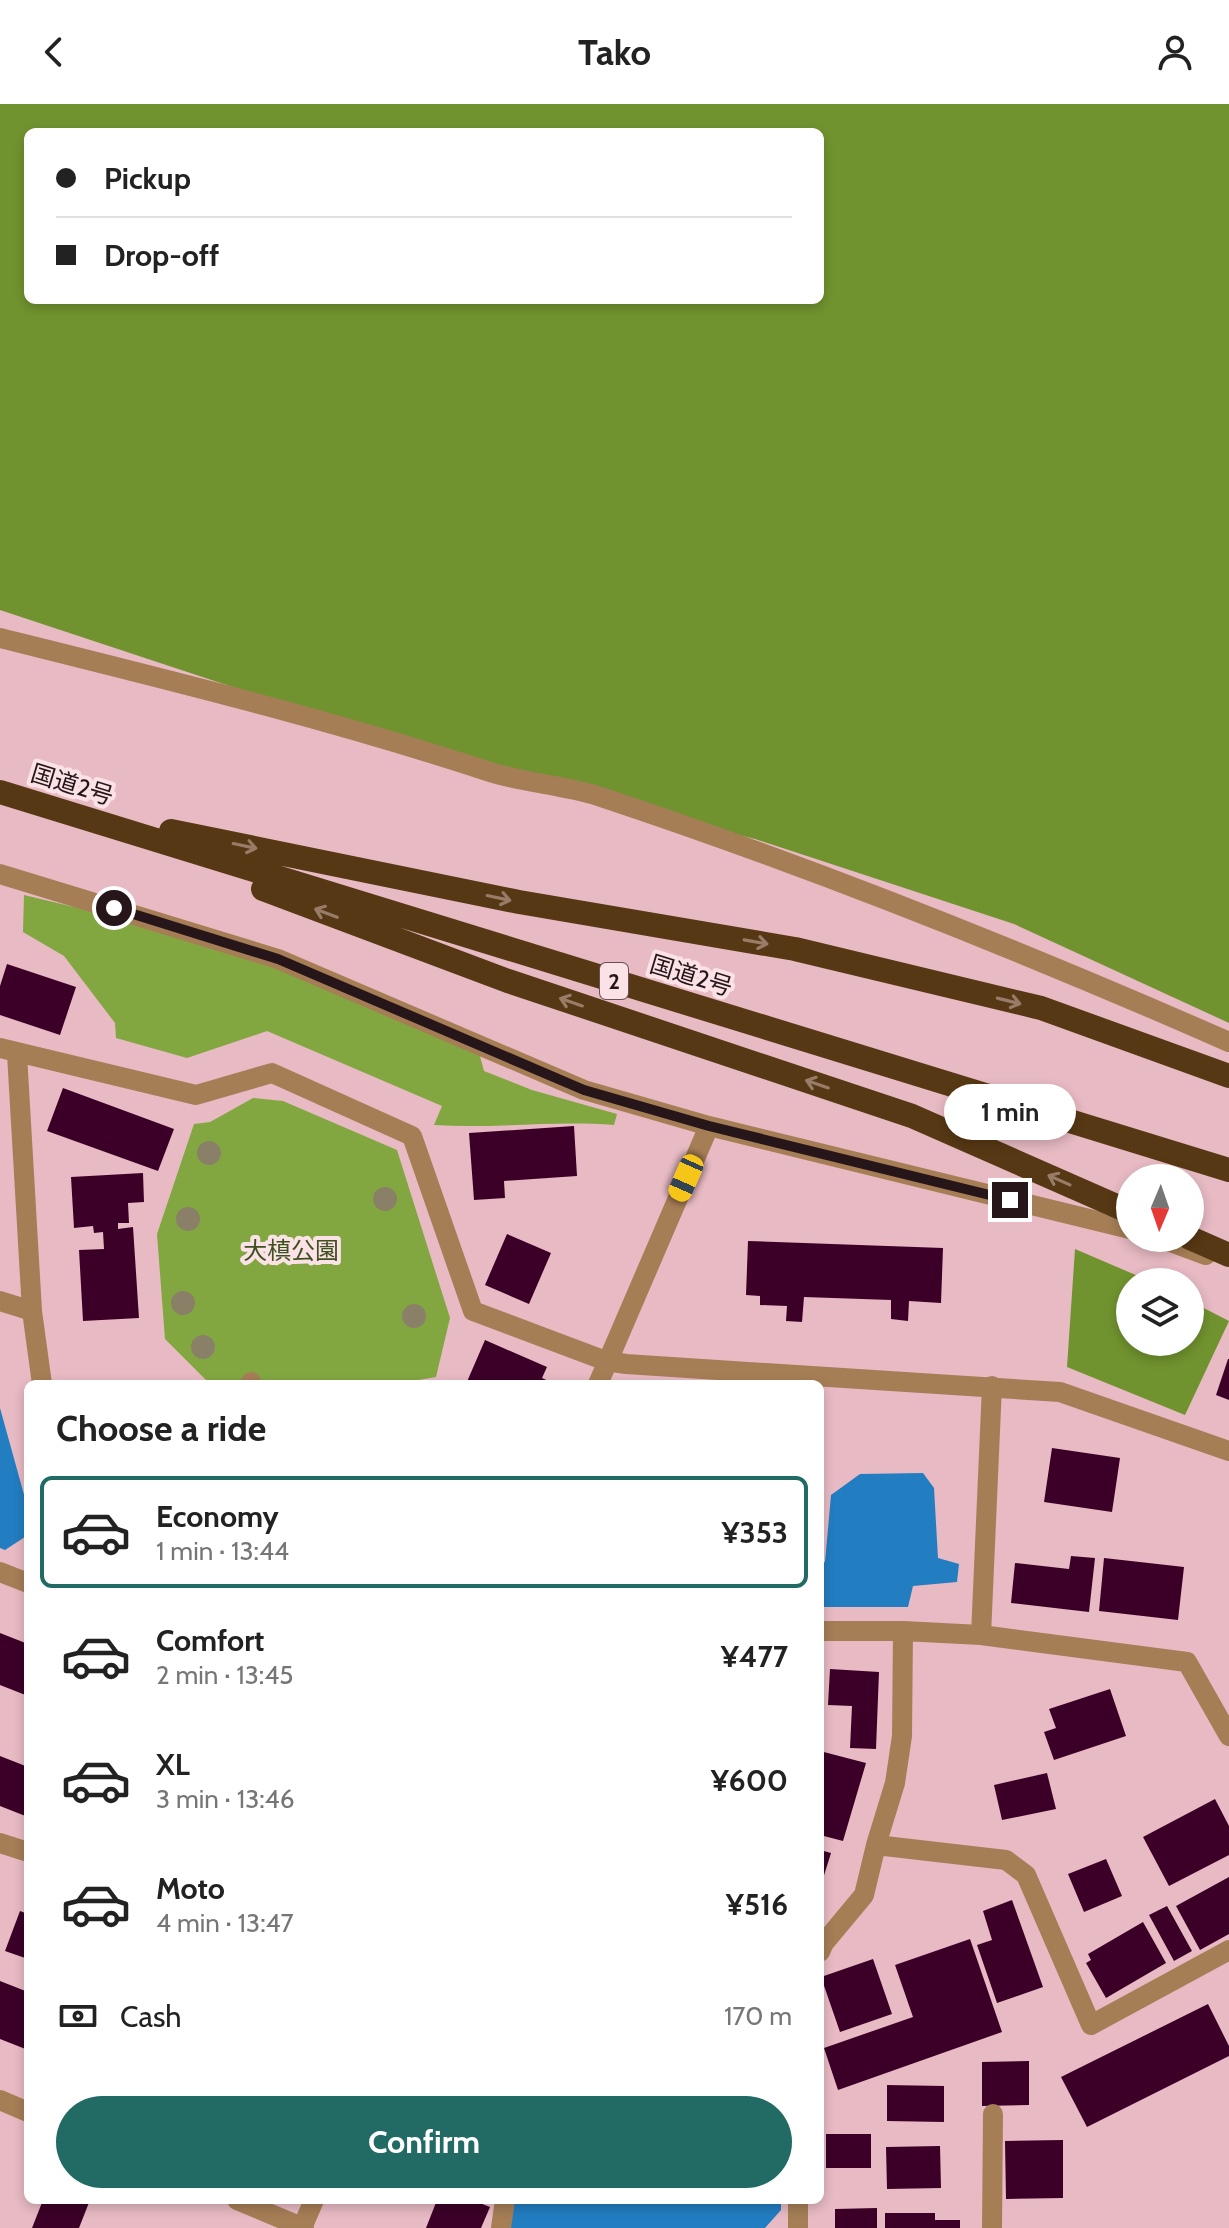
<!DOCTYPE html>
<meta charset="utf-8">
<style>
body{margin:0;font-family:Cabin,"Noto Sans JP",sans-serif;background:#f2f2f2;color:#222;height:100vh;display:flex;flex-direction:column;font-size:30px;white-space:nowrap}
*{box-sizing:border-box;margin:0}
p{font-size:26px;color:#767676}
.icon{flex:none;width:44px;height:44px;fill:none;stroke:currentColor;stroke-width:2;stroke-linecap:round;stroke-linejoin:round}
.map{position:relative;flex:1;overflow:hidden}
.sheet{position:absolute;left:24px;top:1276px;width:800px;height:824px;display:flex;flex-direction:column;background:#fff;border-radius:12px;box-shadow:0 4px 12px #0003}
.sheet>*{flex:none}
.hud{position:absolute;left:24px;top:24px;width:800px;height:176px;border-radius:12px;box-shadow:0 4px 12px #0003;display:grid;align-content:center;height:176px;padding:0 32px;background:#fff}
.needle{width:52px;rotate:182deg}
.fabs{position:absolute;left:1116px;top:1060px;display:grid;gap:16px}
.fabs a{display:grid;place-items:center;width:88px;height:88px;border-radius:50%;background:#fff;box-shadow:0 4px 12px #0003;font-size:40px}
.end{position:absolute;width:36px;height:36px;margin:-18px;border:10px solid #261519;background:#fff;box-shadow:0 0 0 4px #fff}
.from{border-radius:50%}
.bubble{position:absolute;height:56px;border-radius:28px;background:#fff;box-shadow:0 4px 12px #0003;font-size:26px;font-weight:800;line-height:56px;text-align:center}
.car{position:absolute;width:24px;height:48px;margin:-24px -12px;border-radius:10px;box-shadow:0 0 6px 2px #0007;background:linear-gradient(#f5c518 24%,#345 0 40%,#f5c518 0 76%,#345 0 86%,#f5c518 0)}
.hud b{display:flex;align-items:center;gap:28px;height:76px;font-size:30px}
.hud b+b{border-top:2px solid #e0e0e0}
.hud i{width:20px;height:20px;background:#222}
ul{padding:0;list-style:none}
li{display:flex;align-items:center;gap:24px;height:112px;margin:0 16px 12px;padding:0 16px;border:4px solid transparent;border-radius:12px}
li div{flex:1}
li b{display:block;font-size:30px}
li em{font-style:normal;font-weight:800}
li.current{border-color:#226b64}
li>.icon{width:72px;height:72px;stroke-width:1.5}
h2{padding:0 32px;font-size:36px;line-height:96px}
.pay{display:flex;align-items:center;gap:20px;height:88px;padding:0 32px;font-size:30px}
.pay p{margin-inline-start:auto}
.cta{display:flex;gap:16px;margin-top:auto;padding:16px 32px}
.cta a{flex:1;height:92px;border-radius:48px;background:#226b64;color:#fff;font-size:32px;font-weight:800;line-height:92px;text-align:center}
header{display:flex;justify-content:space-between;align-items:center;height:104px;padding:0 32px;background:#fff;font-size:36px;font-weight:800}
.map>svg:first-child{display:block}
.green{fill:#83a740}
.forest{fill:#71932f;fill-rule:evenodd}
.water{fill:#227dc1}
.building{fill:#3c0028}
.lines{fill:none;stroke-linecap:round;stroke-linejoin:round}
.minor{stroke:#a67e56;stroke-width:20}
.highway{stroke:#573814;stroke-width:24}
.tree{fill:#8a8068}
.oneway{stroke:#987c68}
.route{stroke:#261519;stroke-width:10}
.labels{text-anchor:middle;stroke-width:8;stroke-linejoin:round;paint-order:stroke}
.shield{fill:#fae2e6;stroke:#665256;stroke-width:2}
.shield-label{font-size:22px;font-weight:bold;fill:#261519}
.street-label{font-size:24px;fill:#261519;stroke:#fae2e6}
.park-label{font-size:24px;fill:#3e501d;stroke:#fae2e6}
</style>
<header><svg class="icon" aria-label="back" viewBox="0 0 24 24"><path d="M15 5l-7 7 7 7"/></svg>Tako<svg class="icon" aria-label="person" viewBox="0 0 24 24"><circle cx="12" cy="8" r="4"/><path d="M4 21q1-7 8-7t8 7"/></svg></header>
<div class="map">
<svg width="1229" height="2124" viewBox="0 0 1229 2124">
<rect width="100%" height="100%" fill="#e8bac3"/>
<path class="green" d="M24,791l146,35 119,43 189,76 6,22 48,19 85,24 -3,11c-60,-5 -120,4 -180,0l8,-19 -175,-75 -80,27 -71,-20 -1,-15 -51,-67 -41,-24z
M253,994l30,3 114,49 53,168 -14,59 -41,7 -189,-4 -41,-41 -8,-105 37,-110 16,-2z"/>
<path class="forest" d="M0,0h1229v919l-215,-99 -259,-85 -263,-66 -492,-163zM28,28h792v168h-792z
M1075,1145l77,33h-22v60h60v-41l39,20 -44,94 -118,-48z"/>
<path class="water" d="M0,1304l28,101v26l-23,15 -5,-2z
M923,1369l11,15 4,70 21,6 -2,18 -44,4 -5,21h-88v-44l5,-1 6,-67 29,-21z
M510,2096h271v10l-16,18h-259z"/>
<path class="building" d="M7,860l69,23 -16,48 -60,-20v-29z
M63,984l111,41 -16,42 -111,-40z
M574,1022l3,50 -73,5 1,17 -31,2 -5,-67z
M143,1069l1,29 -16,1 1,20h-11v6l15,-2 6,91 -56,3 -4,-71 25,-1 -1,-17 -9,1 -1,-7 -19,2 -3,-51z
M507,1130l44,19 -22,51 -44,-19z
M748,1137l195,7 -2,55 -32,-2 -1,20 -17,-2v-19l-87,-3 -2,25 -16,-1 1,-15 -27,-1v-9l-14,-1z
M485,1236l62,27 -5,11 13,6h-89z
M1228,1255h1v41l-13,-5z
M1052,1344l68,10 -8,54 -68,-10z
M1071,1452l24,2 -6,54 -78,-9 4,-40 54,6z
M1104,1454l80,9 -6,53 -79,-9z
M0,1529l28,11v52l-28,-11z
M830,1565l49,3 -3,77 -26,-1 2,-42 -24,-1z
M1110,1585l16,47 -72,24 -10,-28 12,-4 -7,-19z
M820,1647l46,12 -23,78 -23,-6z
M0,1652l28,11v50l-28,-11z
M1047,1669l9,36 -54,11 -8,-35z
M1215,1695l14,27v29l-60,31 -26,-49z
M820,1746l11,3 -10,32h-1z
M1106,1755l16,37 -38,16 -16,-38z
M1229,1773v57l-29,16 -24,-44z
M1012,1796l31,87 -46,16 -20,-58 15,-5 -9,-29z
M1167,1802l25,45 -18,10 -25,-46z
M20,1807l8,3v45l-23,-8z
M1143,1818l23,41 -60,35 -20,-35 5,-3 -3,-6z
M970,1835l32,93 -164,58 -14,-42 89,-31 -18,-52z
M873,1855l19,55 -52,18 -19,-55z
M0,1877l28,11v58l-28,-11z
M1208,1900l21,42v10l-142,71 -26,-50z
M1029,1957v44l-47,1v-44z
M887,1981l57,1v36l-57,-1z
M826,2030h45v34h-45z
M1063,2036v58l-57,1 -1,-58z
M940,2042l1,42 -54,1 -1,-42z
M43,2096h47l-11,28h-47z
M437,2096h35l18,7 -9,21h-55z
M877,2104v20h-42v-19z
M885,2109h50v7h25v8h-75z"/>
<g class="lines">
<path class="minor" d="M0,534c164,41 329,81 490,134 35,11 73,13 108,24 214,71 424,155 631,246
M0,770l278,85 306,131 125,36 421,103
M0,944l196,47 76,-22 140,63 61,175 133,50 20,3 434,28 169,59
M17,950l15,257 10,73
M1160,1134l46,17
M0,1197l32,10
M251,1280v-2
M598,1280l111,-258
M0,1468l28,11
M820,1527h83l78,4 206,27 42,74
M981,1531l11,-249
M0,1739l28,9
M876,1741l130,15 20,15 65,150 138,-75
M820,1848l4,-9 40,-48 12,-50 19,-62 7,-47 1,-105
M0,1996l28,12
M237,2096l67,28
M798,2096v28
M302,2124l12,-28
M501,2124l4,-28
M992,2124l1,-114"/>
<path class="highway" d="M0,688l1229,378
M171,727l348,71 276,47 246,59 188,68
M263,785l245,92 404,135 218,96
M1190,1134l39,17"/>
</g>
<g class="tree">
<circle cx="209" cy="1049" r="12"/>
<circle cx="385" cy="1095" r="12"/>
<circle cx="188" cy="1115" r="12"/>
<circle cx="183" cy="1199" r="12"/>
<circle cx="414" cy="1212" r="12"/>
<circle cx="203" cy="1243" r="12"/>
</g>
<defs><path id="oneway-shaft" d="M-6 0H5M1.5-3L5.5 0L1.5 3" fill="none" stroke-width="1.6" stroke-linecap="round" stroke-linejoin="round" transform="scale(2)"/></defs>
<g class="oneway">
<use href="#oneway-shaft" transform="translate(245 742) rotate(12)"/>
<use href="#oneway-shaft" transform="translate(499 794) rotate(12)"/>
<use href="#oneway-shaft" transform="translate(326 809) rotate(-159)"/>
<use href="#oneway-shaft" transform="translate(756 838) rotate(10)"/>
<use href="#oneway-shaft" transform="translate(1009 897) rotate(14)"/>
<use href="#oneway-shaft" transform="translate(571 898) rotate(-161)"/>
<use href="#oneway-shaft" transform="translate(817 980) rotate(-161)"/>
<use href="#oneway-shaft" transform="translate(1059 1076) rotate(-156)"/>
</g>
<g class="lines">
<path class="route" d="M114,804l164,51 306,131 125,36 301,74"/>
</g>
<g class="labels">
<rect class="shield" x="600" y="859" width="28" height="36" rx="6"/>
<g class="shield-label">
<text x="614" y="885">2</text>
</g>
<g class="street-label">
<text transform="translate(72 681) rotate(17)" y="8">国道2号</text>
<text transform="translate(691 872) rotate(17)" y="8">国道2号</text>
</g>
<g class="park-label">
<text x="291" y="1155">大槙公園</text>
</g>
</g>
</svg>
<div class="fabs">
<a><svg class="needle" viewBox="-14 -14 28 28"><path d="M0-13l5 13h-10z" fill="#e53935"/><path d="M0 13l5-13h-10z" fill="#767676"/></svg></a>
<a><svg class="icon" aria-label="layers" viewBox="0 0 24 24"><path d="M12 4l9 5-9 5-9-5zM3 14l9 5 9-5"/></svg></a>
</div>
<i class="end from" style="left:114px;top:804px"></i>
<i class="end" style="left:1010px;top:1096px"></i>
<div class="bubble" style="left:944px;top:980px;width:132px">1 min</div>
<i class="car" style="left:686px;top:1074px;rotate:204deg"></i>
<div class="hud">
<b><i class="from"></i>Pickup</b>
<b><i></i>Drop-off</b>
</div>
<section class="sheet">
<h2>Choose a ride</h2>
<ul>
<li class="current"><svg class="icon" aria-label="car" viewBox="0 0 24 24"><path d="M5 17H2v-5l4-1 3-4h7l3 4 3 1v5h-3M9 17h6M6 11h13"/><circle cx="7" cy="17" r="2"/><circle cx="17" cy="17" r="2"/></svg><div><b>Economy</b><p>1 min · 13:44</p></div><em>¥353</em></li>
<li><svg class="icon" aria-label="car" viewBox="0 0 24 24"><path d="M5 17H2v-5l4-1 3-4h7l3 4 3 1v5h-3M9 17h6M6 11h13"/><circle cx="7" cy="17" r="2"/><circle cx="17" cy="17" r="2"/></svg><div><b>Comfort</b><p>2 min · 13:45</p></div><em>¥477</em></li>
<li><svg class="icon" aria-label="car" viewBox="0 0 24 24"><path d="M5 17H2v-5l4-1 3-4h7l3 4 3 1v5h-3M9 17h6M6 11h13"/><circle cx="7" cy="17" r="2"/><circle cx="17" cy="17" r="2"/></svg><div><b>XL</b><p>3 min · 13:46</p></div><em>¥600</em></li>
<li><svg class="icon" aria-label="car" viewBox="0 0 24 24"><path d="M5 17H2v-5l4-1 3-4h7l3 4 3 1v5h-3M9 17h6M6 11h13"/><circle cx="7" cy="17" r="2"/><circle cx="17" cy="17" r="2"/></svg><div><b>Moto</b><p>4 min · 13:47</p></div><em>¥516</em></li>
</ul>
<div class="pay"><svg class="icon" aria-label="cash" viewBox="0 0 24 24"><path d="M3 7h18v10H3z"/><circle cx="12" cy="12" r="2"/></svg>Cash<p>170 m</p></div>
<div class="cta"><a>Confirm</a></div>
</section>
</div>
